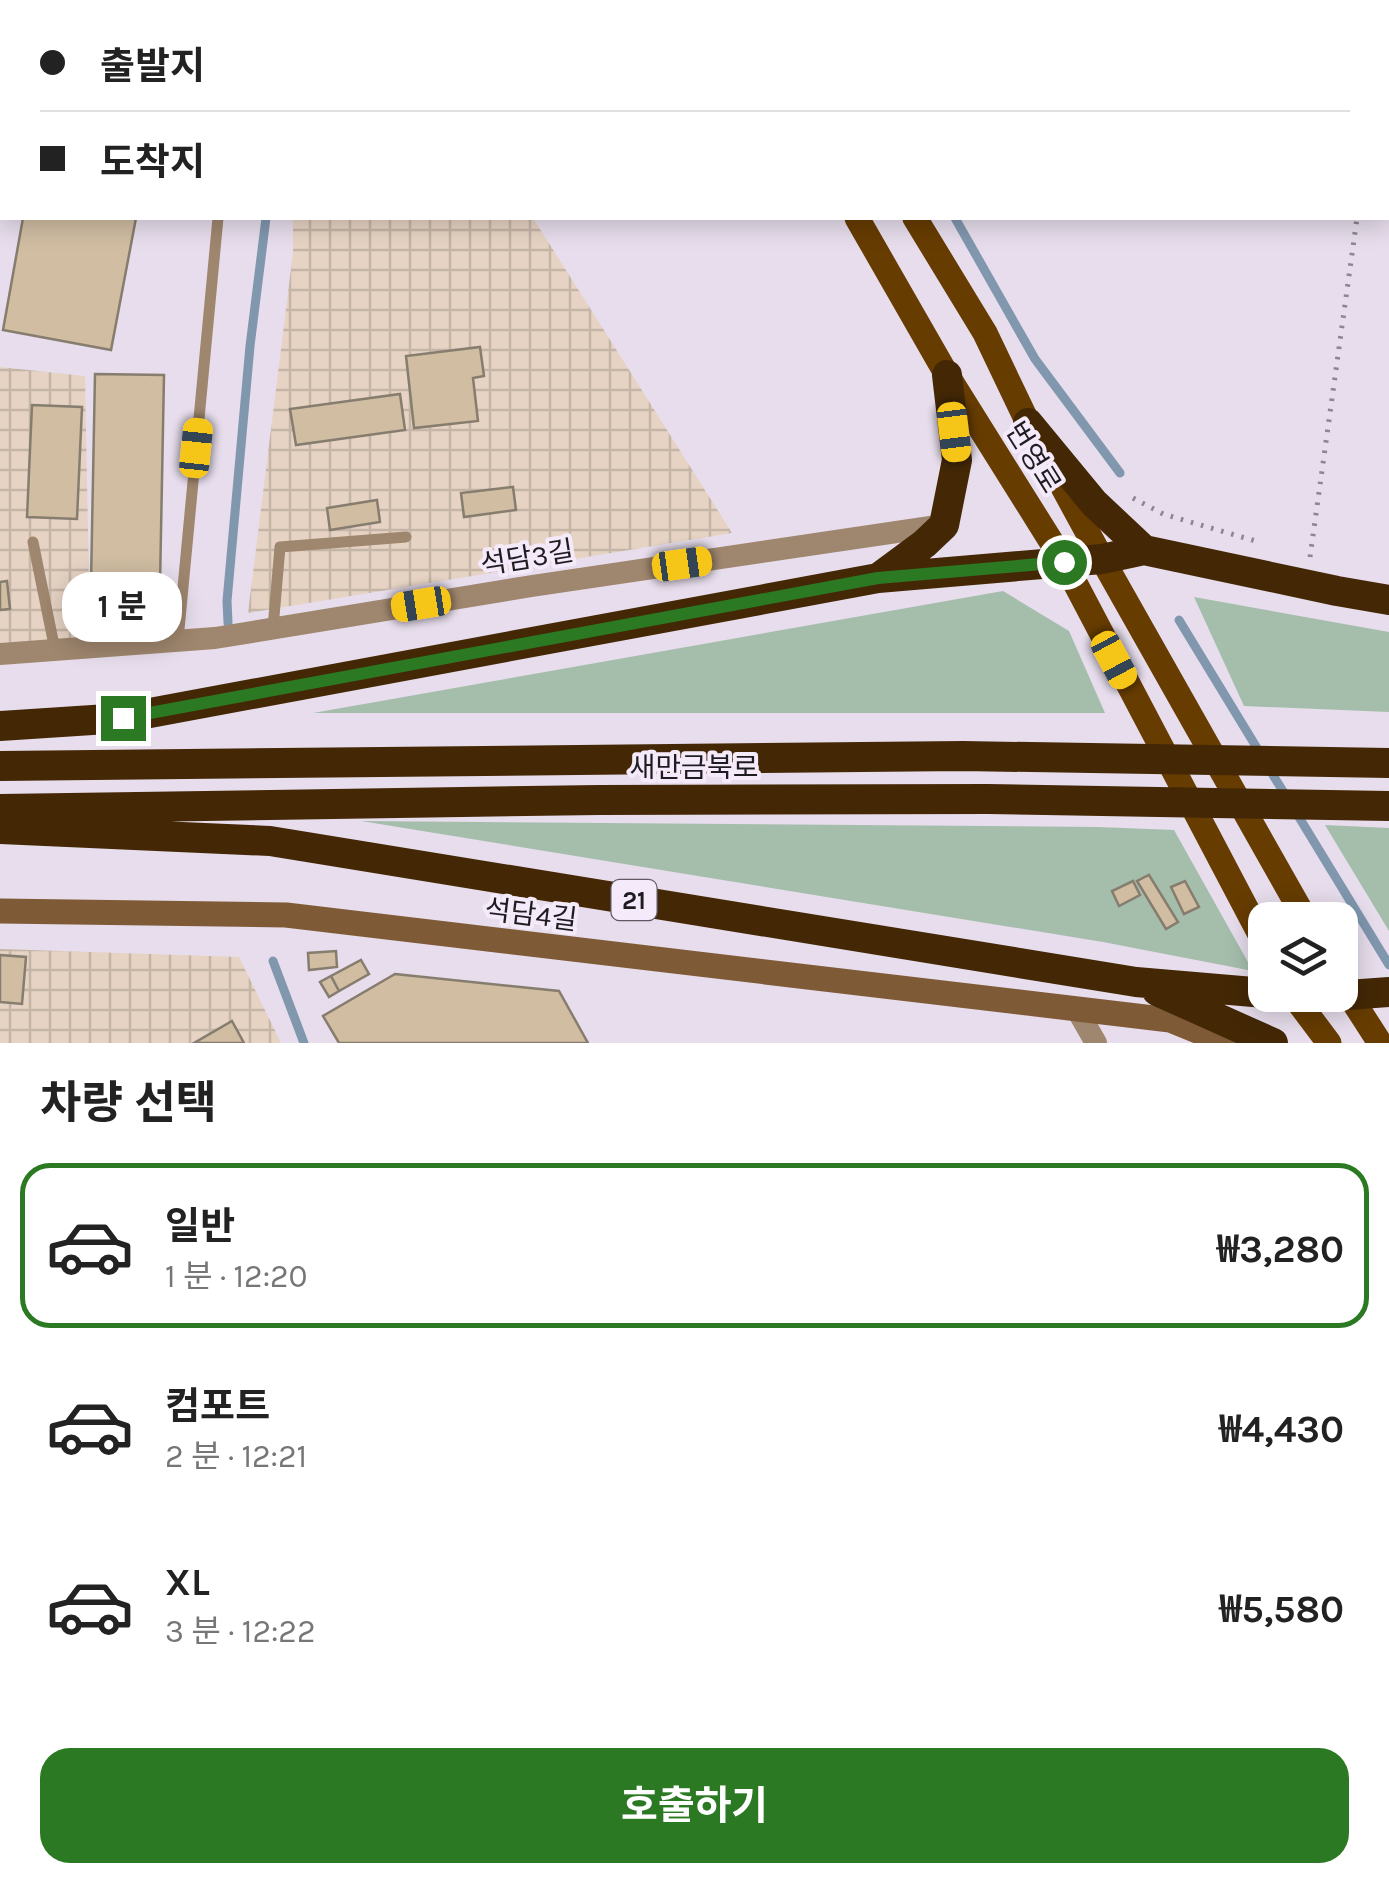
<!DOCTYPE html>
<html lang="ko">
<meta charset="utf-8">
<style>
body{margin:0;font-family:Karla,"Noto Sans KR",sans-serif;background:#f6f6f6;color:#222;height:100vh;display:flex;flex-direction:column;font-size:38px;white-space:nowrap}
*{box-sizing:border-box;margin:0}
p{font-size:32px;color:#767676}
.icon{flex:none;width:55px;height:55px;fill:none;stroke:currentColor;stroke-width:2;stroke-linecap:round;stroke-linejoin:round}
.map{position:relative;height:1043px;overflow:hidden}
.sheet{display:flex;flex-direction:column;background:#fff;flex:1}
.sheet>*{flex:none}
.hud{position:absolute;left:0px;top:0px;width:1390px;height:220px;box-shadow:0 5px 25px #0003;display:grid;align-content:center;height:220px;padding:0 40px;background:#fff}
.fabs{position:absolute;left:1248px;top:902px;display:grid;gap:20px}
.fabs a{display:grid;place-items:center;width:110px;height:110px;border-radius:20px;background:#fff;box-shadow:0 5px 25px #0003;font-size:50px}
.end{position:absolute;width:45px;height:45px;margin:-22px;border:12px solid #2b7a23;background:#fff;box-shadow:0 0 0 5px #fff}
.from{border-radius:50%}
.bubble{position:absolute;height:70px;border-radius:30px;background:#fff;box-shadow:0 5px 25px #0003;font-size:32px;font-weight:700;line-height:70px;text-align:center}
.car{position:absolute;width:30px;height:60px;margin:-30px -15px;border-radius:12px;box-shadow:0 0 8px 2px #0007;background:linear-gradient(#f5c518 24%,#345 0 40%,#f5c518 0 76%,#345 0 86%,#f5c518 0)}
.hud b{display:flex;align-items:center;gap:35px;height:95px;font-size:38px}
.hud b+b{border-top:2px solid #e0e0e0}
.hud i{width:25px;height:25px;background:#222}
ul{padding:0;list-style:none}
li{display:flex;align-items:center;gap:30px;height:165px;margin:0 20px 15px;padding:0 20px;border:5px solid transparent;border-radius:30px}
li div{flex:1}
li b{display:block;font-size:38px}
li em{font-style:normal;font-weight:700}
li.active{border-color:#2b7a23}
li>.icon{width:90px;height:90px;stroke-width:1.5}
h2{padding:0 40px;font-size:45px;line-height:120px}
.cta{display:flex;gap:20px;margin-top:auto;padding:20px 40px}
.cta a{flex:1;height:115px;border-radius:30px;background:#2b7a23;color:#fff;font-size:40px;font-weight:700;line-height:115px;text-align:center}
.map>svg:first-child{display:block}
.industrial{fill:url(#industrial-grid)}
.green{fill:#a5beac}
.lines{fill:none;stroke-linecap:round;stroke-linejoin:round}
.stream{stroke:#8097ae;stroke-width:9}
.building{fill:#d0bda2;stroke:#867d6f;stroke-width:2.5}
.path{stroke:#8d8691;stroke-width:5;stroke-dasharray:2.5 8;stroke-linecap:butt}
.lane{stroke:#9f866e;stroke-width:11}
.street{stroke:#9f866e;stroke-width:22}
.secondary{stroke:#7e5b36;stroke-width:25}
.primary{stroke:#663c01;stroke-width:25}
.highway{stroke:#442806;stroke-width:30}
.route{stroke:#2b7a23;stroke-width:12}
.labels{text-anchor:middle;stroke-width:8;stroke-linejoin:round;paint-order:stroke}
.shield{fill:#f4eaf9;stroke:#5f5a62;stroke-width:2.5}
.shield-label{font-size:25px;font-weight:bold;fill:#1f1c21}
.street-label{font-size:28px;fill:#1f1c21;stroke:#f4eaf9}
</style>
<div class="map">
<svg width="1389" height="1043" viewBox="0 0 1389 1043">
<defs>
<pattern id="industrial-grid" width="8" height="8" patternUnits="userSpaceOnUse" patternTransform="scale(2.5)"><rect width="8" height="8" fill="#e6d3c3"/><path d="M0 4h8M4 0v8" fill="none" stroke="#c5b5a7"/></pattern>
</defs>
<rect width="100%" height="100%" fill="#e7ddec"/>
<path class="industrial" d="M293,218h240l199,315 -484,80 45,-360z
M0,367l85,9 5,262 -90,5z
M0,949l239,8 42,86h-281z"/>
<path class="green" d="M1003,591l66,40 36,82h-792z
M1194,597l195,35v80l-145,-6z
M361,821l737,6 76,3 79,141 -150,-29z
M1325,825l64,3v103z"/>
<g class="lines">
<path class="stream" d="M269,0l1,2
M832,0l2,2
M955,218l80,141 85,114
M1179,620l81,133
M228,623l-1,-22 23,-255 16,-128
M1268,767l18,29
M1294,809l95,156
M273,961l31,82"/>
</g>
<path class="building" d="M76,0h137v2h-137z
M23,218h113l-25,132 -108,-20z
M480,347l4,29 -11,2 5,43 -64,7 -8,-72z
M95,374l69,1 -4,209 -69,-1z
M400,394l5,36 -109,15 -6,-36z
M32,405l50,2 -5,112 -50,-2z
M513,487l3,23 -52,7 -3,-24z
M377,500l3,22 -50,8 -3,-22z
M7,581l3,28 -10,1v-28z
M1149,875l29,47 -12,7 -29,-48z
M1133,881l7,14 -21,11 -7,-15z
M1185,881l14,26 -15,7 -13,-27z
M336,951l1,16 -28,3 -1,-17z
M0,955l26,2 -4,47 -22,-2z
M361,960l8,14 -30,17 -8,-15z
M395,974l164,17 29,52h-249l-16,-27z
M331,976l8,15 -10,6 -9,-15z
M232,1021l12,22h-50z"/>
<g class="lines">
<path class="path" d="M1388,3v-3
M1133,498l30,16 96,28
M1310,557l47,-339"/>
<path class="lane" d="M33,542l22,108
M273,628l7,-81 126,-10
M178,640l40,-422"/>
<path class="street" d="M0,654l215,-16 317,-52 412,-61
M1076,1008l20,35"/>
<path class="secondary" d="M0,911l286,4 884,105 57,23"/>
<path class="primary" d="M734,0l1,2
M784,0l1,2
M857,218l90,157 117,187 201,382
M915,218l70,115 43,90 74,136 204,361
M1340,981l40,62
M1293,995l36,48"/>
<path class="highway" d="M1028,423l66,80 50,47 193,41 52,9
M878,578l224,-19 42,-9
M0,726l123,-8 755,-140 46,-34 20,-19 13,-65 -10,-85
M0,766l963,-10 426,7
M0,809l599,-9 389,-1 401,7
M0,829l270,12 866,141 129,11
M1157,991l116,52
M1289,995h59l41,-3"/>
</g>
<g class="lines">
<path class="route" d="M123,718l755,-140 186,-16"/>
</g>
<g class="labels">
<rect class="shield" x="611.5" y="880" width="45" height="40" rx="8"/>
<g class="shield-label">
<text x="634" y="909">21</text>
</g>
<g class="street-label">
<text transform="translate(1034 457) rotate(58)" y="10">번영로</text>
<text transform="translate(527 557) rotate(-9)" y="10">석담3길</text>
<text x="694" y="777">새만금북로</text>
<text transform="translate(531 914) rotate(7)" y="10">석담4길</text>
</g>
</g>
</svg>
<div class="fabs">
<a><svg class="icon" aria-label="layers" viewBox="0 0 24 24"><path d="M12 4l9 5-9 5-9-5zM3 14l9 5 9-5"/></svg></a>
</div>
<i class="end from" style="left:1064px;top:562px"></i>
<i class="end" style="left:123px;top:718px"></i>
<div class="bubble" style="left:62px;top:572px;width:120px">1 분</div>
<i class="car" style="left:954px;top:432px;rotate:173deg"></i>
<i class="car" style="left:196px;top:448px;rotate:6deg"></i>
<i class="car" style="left:682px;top:564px;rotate:82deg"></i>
<i class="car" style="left:421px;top:604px;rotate:261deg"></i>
<i class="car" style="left:1114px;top:660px;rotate:152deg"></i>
<div class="hud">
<b><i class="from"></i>출발지</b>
<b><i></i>도착지</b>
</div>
</div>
<section class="sheet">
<h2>차량 선택</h2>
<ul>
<li class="active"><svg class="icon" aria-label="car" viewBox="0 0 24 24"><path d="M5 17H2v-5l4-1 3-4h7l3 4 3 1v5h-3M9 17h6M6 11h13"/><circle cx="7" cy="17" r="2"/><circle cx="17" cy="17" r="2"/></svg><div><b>일반</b><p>1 분 · 12:20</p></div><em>₩3,280</em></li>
<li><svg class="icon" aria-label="car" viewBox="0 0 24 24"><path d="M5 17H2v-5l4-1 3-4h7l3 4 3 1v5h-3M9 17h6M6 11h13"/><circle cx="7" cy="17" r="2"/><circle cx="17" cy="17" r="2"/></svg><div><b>컴포트</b><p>2 분 · 12:21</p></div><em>₩4,430</em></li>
<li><svg class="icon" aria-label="car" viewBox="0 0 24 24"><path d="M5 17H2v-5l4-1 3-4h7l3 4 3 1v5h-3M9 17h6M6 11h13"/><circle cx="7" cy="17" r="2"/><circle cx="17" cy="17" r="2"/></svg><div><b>XL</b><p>3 분 · 12:22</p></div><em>₩5,580</em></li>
</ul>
<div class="cta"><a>호출하기</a></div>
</section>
